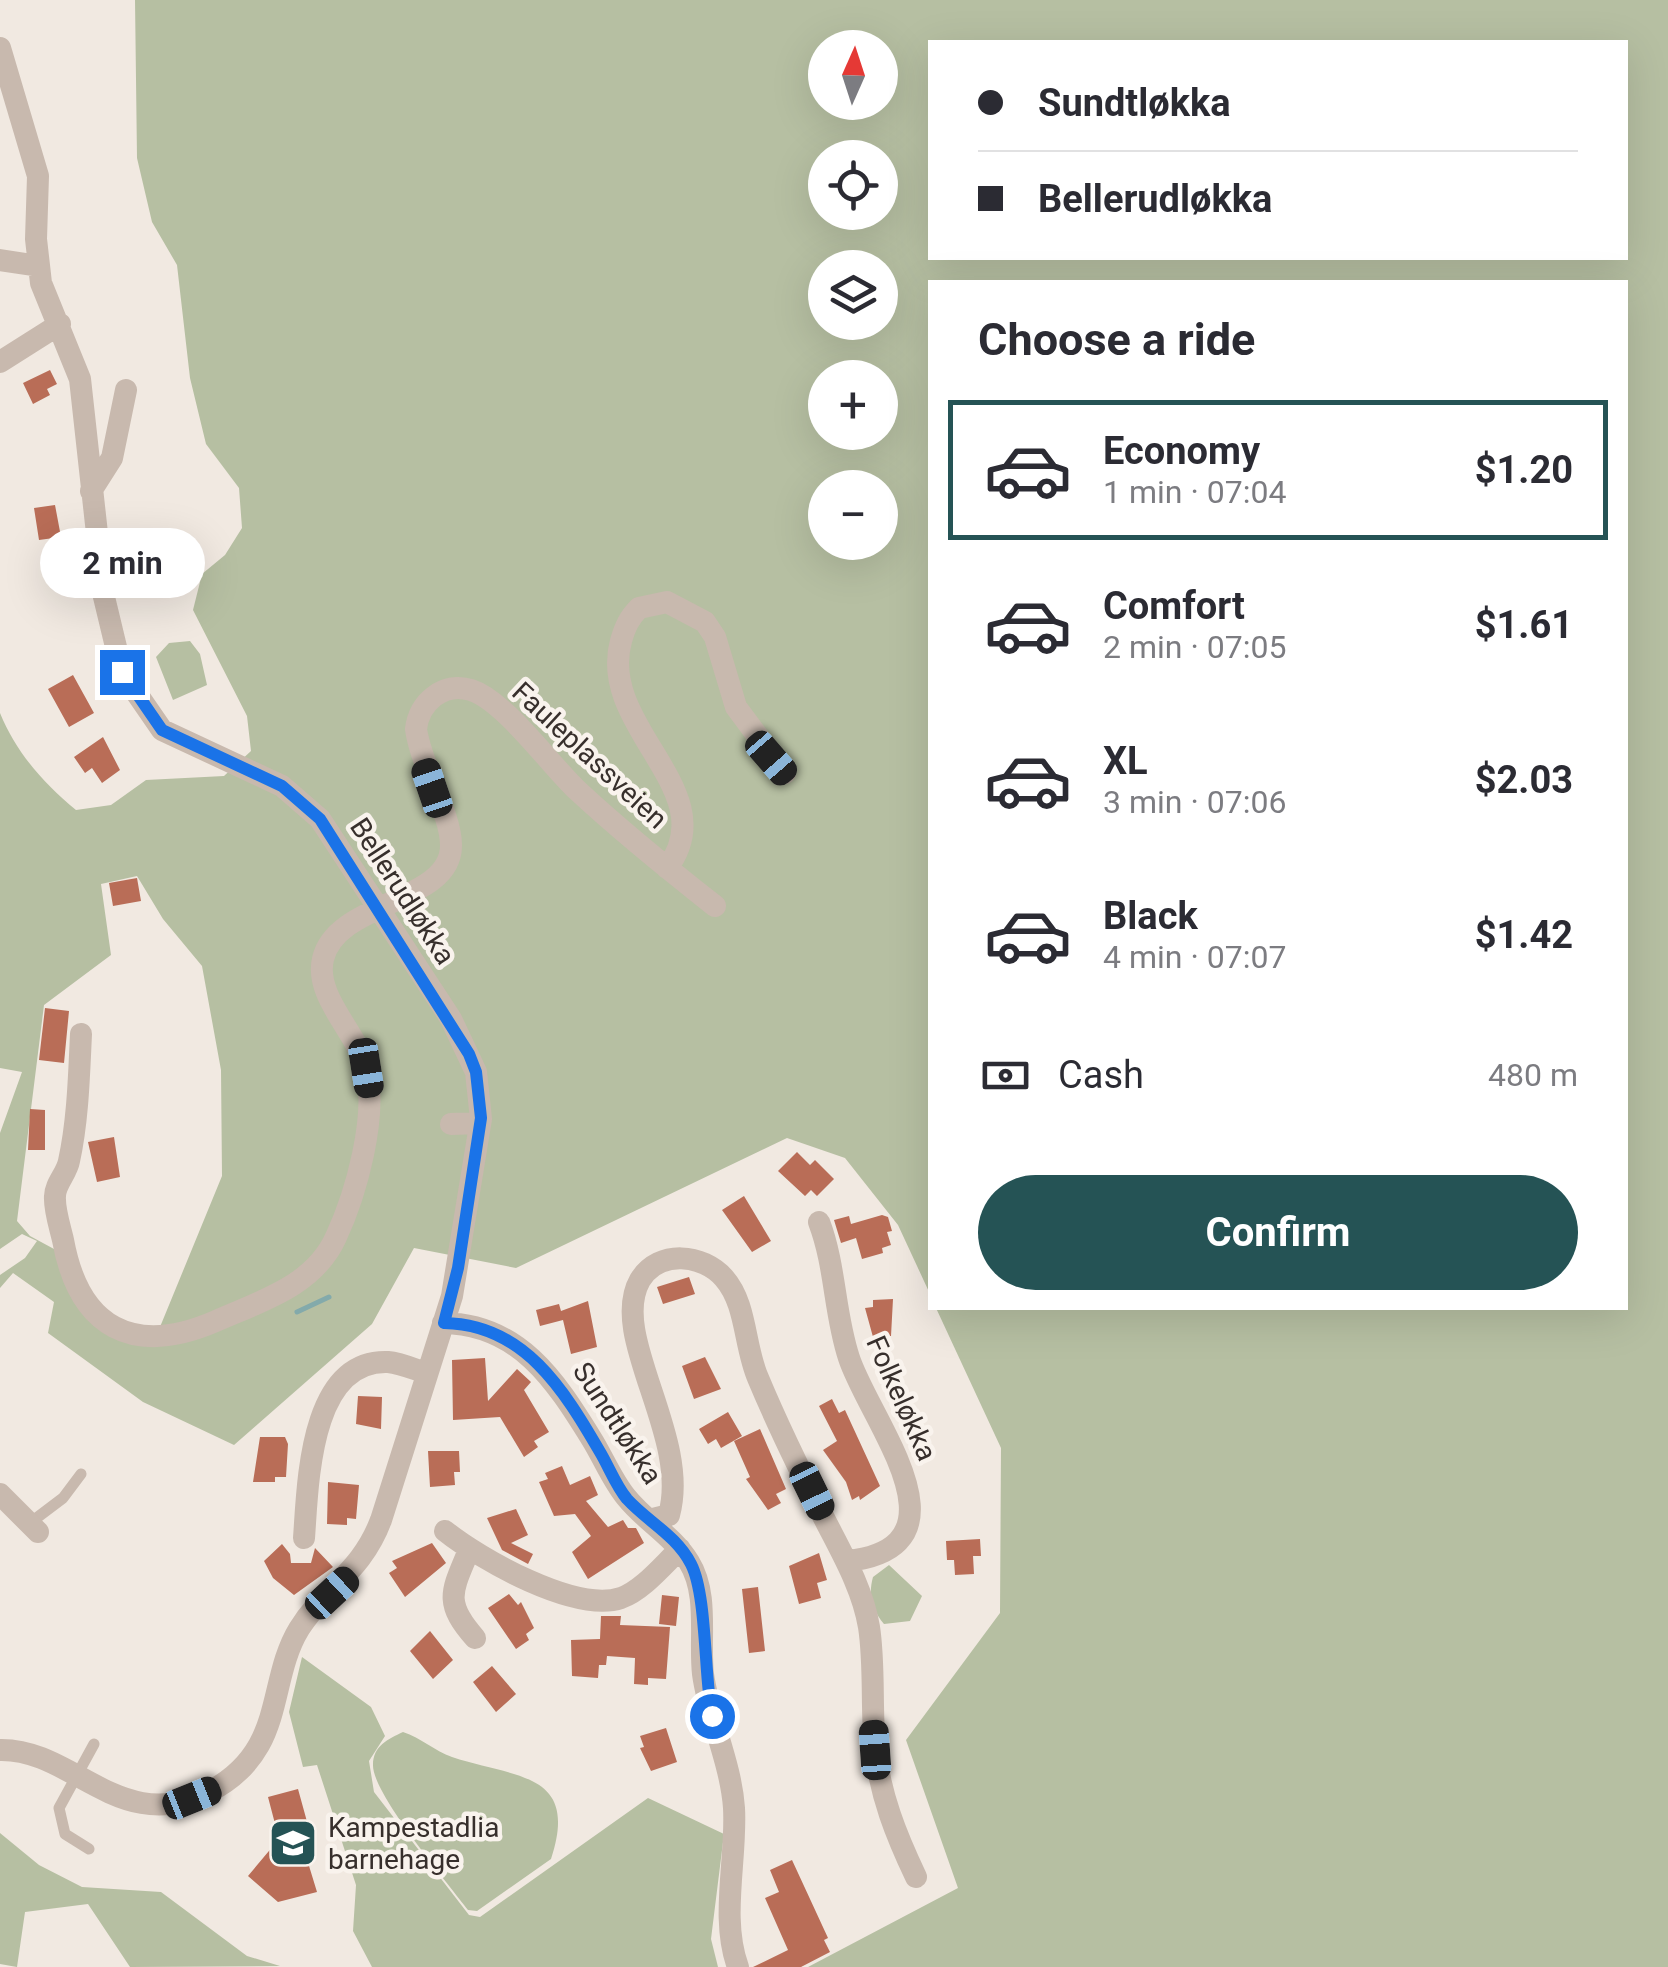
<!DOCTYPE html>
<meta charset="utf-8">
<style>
body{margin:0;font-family:Roboto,sans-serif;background:#f2f2f3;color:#2b2b33;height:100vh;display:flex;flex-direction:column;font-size:38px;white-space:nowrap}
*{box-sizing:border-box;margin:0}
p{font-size:32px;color:#7c7c81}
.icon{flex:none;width:55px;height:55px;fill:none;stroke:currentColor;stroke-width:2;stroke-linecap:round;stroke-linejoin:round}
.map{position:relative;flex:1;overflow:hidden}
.details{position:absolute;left:928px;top:280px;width:700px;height:1030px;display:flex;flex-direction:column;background:#fff;border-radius:0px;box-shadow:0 10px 40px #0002}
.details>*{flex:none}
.top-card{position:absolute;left:928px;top:40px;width:700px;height:220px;border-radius:0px;box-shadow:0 10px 40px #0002;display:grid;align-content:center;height:220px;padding:0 50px;background:#fff}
.needle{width:65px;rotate:3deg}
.fabs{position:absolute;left:808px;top:30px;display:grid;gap:20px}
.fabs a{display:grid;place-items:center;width:90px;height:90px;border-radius:50%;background:#fff;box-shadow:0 10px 40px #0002;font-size:50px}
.end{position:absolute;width:45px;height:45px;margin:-22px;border:12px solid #1a73e8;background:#fff;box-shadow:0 0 0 5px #fff}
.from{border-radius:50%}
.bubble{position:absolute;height:70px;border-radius:35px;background:#fff;box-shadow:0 10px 40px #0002;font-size:32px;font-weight:700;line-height:70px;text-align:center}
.car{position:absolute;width:30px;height:60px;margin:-30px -15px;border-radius:12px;box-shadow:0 0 8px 2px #0007;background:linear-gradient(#222 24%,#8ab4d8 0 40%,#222 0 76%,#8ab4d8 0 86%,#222 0)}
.top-card b{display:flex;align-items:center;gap:35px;height:95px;font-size:38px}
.top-card b+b{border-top:2px solid #e1e1e2}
.top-card i{width:25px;height:25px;background:#2b2b33}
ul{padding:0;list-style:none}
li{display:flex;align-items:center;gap:30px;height:140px;margin:0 20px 15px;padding:0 30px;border:5px solid transparent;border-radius:0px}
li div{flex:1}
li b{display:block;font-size:38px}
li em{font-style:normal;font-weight:700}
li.active{border-color:#255355}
li>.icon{width:90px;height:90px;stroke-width:1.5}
h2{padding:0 50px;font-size:45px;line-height:120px}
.pay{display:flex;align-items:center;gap:25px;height:110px;padding:0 50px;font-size:38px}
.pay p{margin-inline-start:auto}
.primary-button{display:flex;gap:20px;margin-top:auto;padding:20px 50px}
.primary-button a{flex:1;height:115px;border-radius:60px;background:#255355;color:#fff;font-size:40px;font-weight:700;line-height:115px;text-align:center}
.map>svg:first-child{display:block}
.green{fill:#b6bfa2;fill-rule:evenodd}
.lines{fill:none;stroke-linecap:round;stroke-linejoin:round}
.stream{stroke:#83aaab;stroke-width:5}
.building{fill:#b96d57}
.service{stroke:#c8b9ae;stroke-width:11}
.minor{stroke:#c8b9ae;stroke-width:22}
.route{stroke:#1a73e8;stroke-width:12}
.labels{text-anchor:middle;stroke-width:9;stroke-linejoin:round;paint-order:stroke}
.street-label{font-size:28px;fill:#372f2c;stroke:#f9f3ed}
.poi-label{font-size:28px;fill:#372f2c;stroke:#f9f3ed;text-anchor:start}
</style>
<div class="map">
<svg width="1668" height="1967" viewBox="0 0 1668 1967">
<rect width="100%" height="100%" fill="#f1e9e1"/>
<path class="green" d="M135,0h1533v1967h-860l150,-79 -52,-148 94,-127 1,-165 -65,-140h689v-1026h-695v1012l-32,-69 -53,-67 -58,-20 -271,130 -102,-20 -42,76 -138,121 -91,-43 -95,-69 6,-31 -41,-29 -13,15v-13l25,-17 12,-17 -15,-7 -22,15v-116l22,-61 -22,-4v-355c16,39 43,70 76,97l35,-5 35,-25 78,-4 27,-25 -4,-35 -54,-106 9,-36 23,-19 17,-27 -3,-40 -33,-44 -16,-66 -13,-113 -25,-43 -15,-64zM930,42h695v216h-695zM825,48h55v54h-55zM825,158h55v54h-55zM825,268h55v54h-55zM825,378h55v54h-55zM825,488h55v54h-55zM137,876l26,43 39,47 19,104 1,106 -69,168 -33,-5 -66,-90 -24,-13 -13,-15 27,-216 67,-50 -10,-71z
M190,641l10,13 7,31 -34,15 -17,-43 13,-14z
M889,1565l33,31 -12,25 -26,3c-12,-14 -16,-29 -11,-47z
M302,1657l69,50 14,29 -16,25 5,31 95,123 11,2 168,-119 76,36 -13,105 7,28h-346l-19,-36 3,-46 -39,-120 -14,2 -14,-55z
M403,1732c18,6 32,19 49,25 62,21 128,14 99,102l-74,52 -9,-1c-21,-28 -96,-117 -95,-145 0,-19 15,-26 30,-33z
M0,1833l39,32 43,22 79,5 86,64 33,10 -150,1 -42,-63 -63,8 -8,55 -17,-3z"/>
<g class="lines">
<path class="stream" d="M297,1312l32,-15"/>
</g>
<path class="building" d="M50,370l7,14 -10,5 3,6 -17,9 -10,-21z
M55,505l6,32 -22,3 -5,-32z
M73,675l21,38 -25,14 -21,-38z
M103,737l17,33 -18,13 -10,-15 -7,5 -11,-16z
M137,878l4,23 -28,5 -4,-23z
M45,1008l24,3 -5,52 -25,-3z
M30,1109l15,1v40h-17z
M114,1137l6,40 -23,5 -9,-40z
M797,1152l13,13 5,-5 19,19 -17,17 -6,-6 -6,6 -27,-25z
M744,1196l27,45 -19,11 -30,-42z
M882,1215l6,2 4,14 -5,1 4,13 -9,3 1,5 -21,6 -6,-21 -15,5 -7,-23 15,-4 2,8z
M689,1277l6,17 -32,10 -6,-17z
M893,1299l-2,37 -18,1 -8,-29 8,-1v-7z
M588,1301l9,46 -26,7 -8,-34 -23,6 -4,-16 23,-6 2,7z
M705,1357l16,32 -27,10 -12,-33z
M485,1358l3,43 29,-32 14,13 -7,8 25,42 -15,9 4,6 -14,10 -24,-40 -47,3 -1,-60z
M358,1396l24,1 -1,32 -25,-5z
M832,1399l7,14 6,-3 35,76 -20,14 -1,-4 -7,4 -6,-18 -23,-32 14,-9 -18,-35z
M728,1412l14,24 -21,12 -5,-9 -8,5 -9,-15z
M760,1429l26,60 -10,5 5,9 -13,7 -22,-31 4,-2 -16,-36z
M260,1437h25l3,7 -2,33h-11v5h-22z
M428,1451h31l1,21h-6l1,13 -25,2z
M562,1466l8,19 20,-9 8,19 -12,6 22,26 15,-7 5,8h8l8,15 -56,36 -16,-27 19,-16 -16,-22 -21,2 -15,-34 9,-3 -3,-6z
M328,1482l31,3 -3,34 -9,-1v7l-20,-1z
M516,1509l12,26 -17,8 22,11 -5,10 -26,-14 -15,-32z
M980,1539l1,17h-8l1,18 -19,1 -1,-15h-7l-1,-19z
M432,1543l14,20 -41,34 -16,-24 8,-5 -5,-7z
M282,1544l8,10 1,9h20l4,-15 18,19 -39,28 -21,-17 -9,-17z
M819,1553l8,27 -10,3 4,15 -22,6 -10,-38z
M758,1587l7,64 -16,2 -7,-64z
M509,1594l9,11 3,-3 13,26 -8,6 3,6 -13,9 -28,-41z
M662,1595l17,2 -3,29 -17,-2z
M601,1616h20l-1,9 50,2 -4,52 -18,-1v7l-14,-1 1,-26 -28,-2 -1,9h-7l-1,13 -26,-2 -1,-36 29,-1z
M430,1631l23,29 -20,19 -23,-28z
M492,1666l24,28 -20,18 -23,-30z
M666,1728l11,34 -26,9 -11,-23 4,-1 -4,-11z
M298,1789l16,58 -8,9 11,36 -39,10 -30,-26 31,-37 -11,-42z
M792,1860l36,78 -4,2 6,12 -29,15h-48l35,-17 -23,-52 14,-6 -9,-22z"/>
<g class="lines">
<path class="service" d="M30,1523l33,-25 18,-24
M89,1849l-24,-15 -6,-26 35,-64"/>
<path class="minor" d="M0,48l38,128 -2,63 5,44 39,96 24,218 18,75 40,58 120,56 38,33 131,200 25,53 5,47 -29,177 -71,224c-20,53 -55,66 -82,109 -22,36 -20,80 -40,116 -22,39 -72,66 -117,58 -51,-9 -89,-54 -142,-53
M0,260l39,6
M0,362l60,-38
M91,491l21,-33 14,-68
M667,868c59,-77 -70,-140 -46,-227 4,-14 8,-23 18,-33l28,-6 38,20 10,15 21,70 49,66
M81,1034c-2,41 -3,86 -12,127 -2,12 -14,23 -14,35 -1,13 5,31 8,44 16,88 70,117 153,81 45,-20 98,-35 120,-84 20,-43 42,-121 30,-168 -8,-36 -52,-72 -43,-110 13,-58 129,-56 128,-114 0,-31 -30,-79 -35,-116 3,-26 27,-48 55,-39 34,11 79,75 107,101 43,40 90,78 137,115
M451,1124l29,-1
M819,1222c17,45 15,91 30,136 20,62 127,188 -1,203
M443,1323c76,1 112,57 148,115 12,19 21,42 35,59 19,24 46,38 63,65 20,32 10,77 14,112 6,45 28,89 31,134 3,50 -14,111 4,159
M0,1494l38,38
M653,1519l16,-4c22,-79 -61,-179 -29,-235 19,-31 63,-26 84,-2 23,26 20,68 34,100 20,48 44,97 68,144 17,33 37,68 43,105 6,39 2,81 6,121 5,47 21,87 41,129
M445,1531c35,28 130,82 176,67 22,-8 42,-33 59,-49
M304,1538c4,-53 5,-179 84,-176 12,1 26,7 38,11
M469,1550c-17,41 -26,52 6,88"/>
</g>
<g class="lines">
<path class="route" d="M122,672l40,58 120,56 38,33 149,235 7,18 5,46 -23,150 -14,55c80,1 120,67 156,129 9,15 16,34 27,47 21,23 49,36 64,65 16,31 13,111 21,152"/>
</g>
<defs>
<g id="school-square" transform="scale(2.5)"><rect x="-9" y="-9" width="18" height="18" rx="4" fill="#255355" stroke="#f9f3ed"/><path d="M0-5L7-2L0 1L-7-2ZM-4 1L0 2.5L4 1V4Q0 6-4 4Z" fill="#fff"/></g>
</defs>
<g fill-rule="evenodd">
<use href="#school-square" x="293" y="1843"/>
</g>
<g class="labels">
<g class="street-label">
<text transform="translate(590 755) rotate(43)" y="10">Fauleplassveien</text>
<text transform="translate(403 891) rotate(57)" y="10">Bellerudløkka</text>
<text transform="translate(902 1398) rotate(66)" y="10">Folkeløkka</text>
<text transform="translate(618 1423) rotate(57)" y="10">Sundtløkka</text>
</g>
<g class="poi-label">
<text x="328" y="1837">Kampestadlia<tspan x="328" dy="32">barnehage</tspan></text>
</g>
</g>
</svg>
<div class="fabs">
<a><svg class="needle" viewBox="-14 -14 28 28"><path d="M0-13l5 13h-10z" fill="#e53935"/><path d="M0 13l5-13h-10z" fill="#7c7c81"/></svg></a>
<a><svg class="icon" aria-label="locate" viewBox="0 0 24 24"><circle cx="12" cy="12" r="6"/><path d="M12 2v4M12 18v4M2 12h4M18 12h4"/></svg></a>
<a><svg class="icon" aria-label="layers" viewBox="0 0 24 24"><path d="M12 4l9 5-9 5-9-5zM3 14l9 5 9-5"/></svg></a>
<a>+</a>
<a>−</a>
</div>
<i class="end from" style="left:712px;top:1716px"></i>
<i class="end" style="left:122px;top:672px"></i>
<div class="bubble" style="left:40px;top:528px;width:165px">2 min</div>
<i class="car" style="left:771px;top:758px;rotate:139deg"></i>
<i class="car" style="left:432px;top:788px;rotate:341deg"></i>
<i class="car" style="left:366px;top:1068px;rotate:171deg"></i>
<i class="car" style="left:812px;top:1491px;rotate:154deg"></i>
<i class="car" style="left:332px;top:1593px;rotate:47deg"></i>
<i class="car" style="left:875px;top:1750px;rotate:356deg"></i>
<i class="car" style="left:192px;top:1798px;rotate:68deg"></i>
<div class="top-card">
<b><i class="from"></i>Sundtløkka</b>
<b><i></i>Bellerudløkka</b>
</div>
<section class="details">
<h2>Choose a ride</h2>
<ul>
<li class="active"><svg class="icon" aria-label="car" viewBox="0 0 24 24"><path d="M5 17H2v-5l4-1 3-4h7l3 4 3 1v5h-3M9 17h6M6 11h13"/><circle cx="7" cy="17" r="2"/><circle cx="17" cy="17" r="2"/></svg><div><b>Economy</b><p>1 min · 07:04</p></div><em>$1.20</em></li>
<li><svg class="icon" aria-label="car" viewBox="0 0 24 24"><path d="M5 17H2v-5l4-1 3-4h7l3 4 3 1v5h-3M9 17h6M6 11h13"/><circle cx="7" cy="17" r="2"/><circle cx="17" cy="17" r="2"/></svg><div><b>Comfort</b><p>2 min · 07:05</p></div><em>$1.61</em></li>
<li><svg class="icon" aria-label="car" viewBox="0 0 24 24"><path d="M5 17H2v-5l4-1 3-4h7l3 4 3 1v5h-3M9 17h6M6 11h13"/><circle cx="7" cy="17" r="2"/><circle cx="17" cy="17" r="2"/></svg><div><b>XL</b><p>3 min · 07:06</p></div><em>$2.03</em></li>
<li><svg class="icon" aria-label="car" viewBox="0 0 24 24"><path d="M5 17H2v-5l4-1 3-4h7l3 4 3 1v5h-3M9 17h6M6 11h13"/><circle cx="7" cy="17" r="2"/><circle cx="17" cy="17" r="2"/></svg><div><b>Black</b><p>4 min · 07:07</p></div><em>$1.42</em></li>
</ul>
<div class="pay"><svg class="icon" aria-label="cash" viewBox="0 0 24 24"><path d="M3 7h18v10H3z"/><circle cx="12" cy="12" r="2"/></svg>Cash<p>480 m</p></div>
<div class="primary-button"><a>Confirm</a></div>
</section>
</div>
